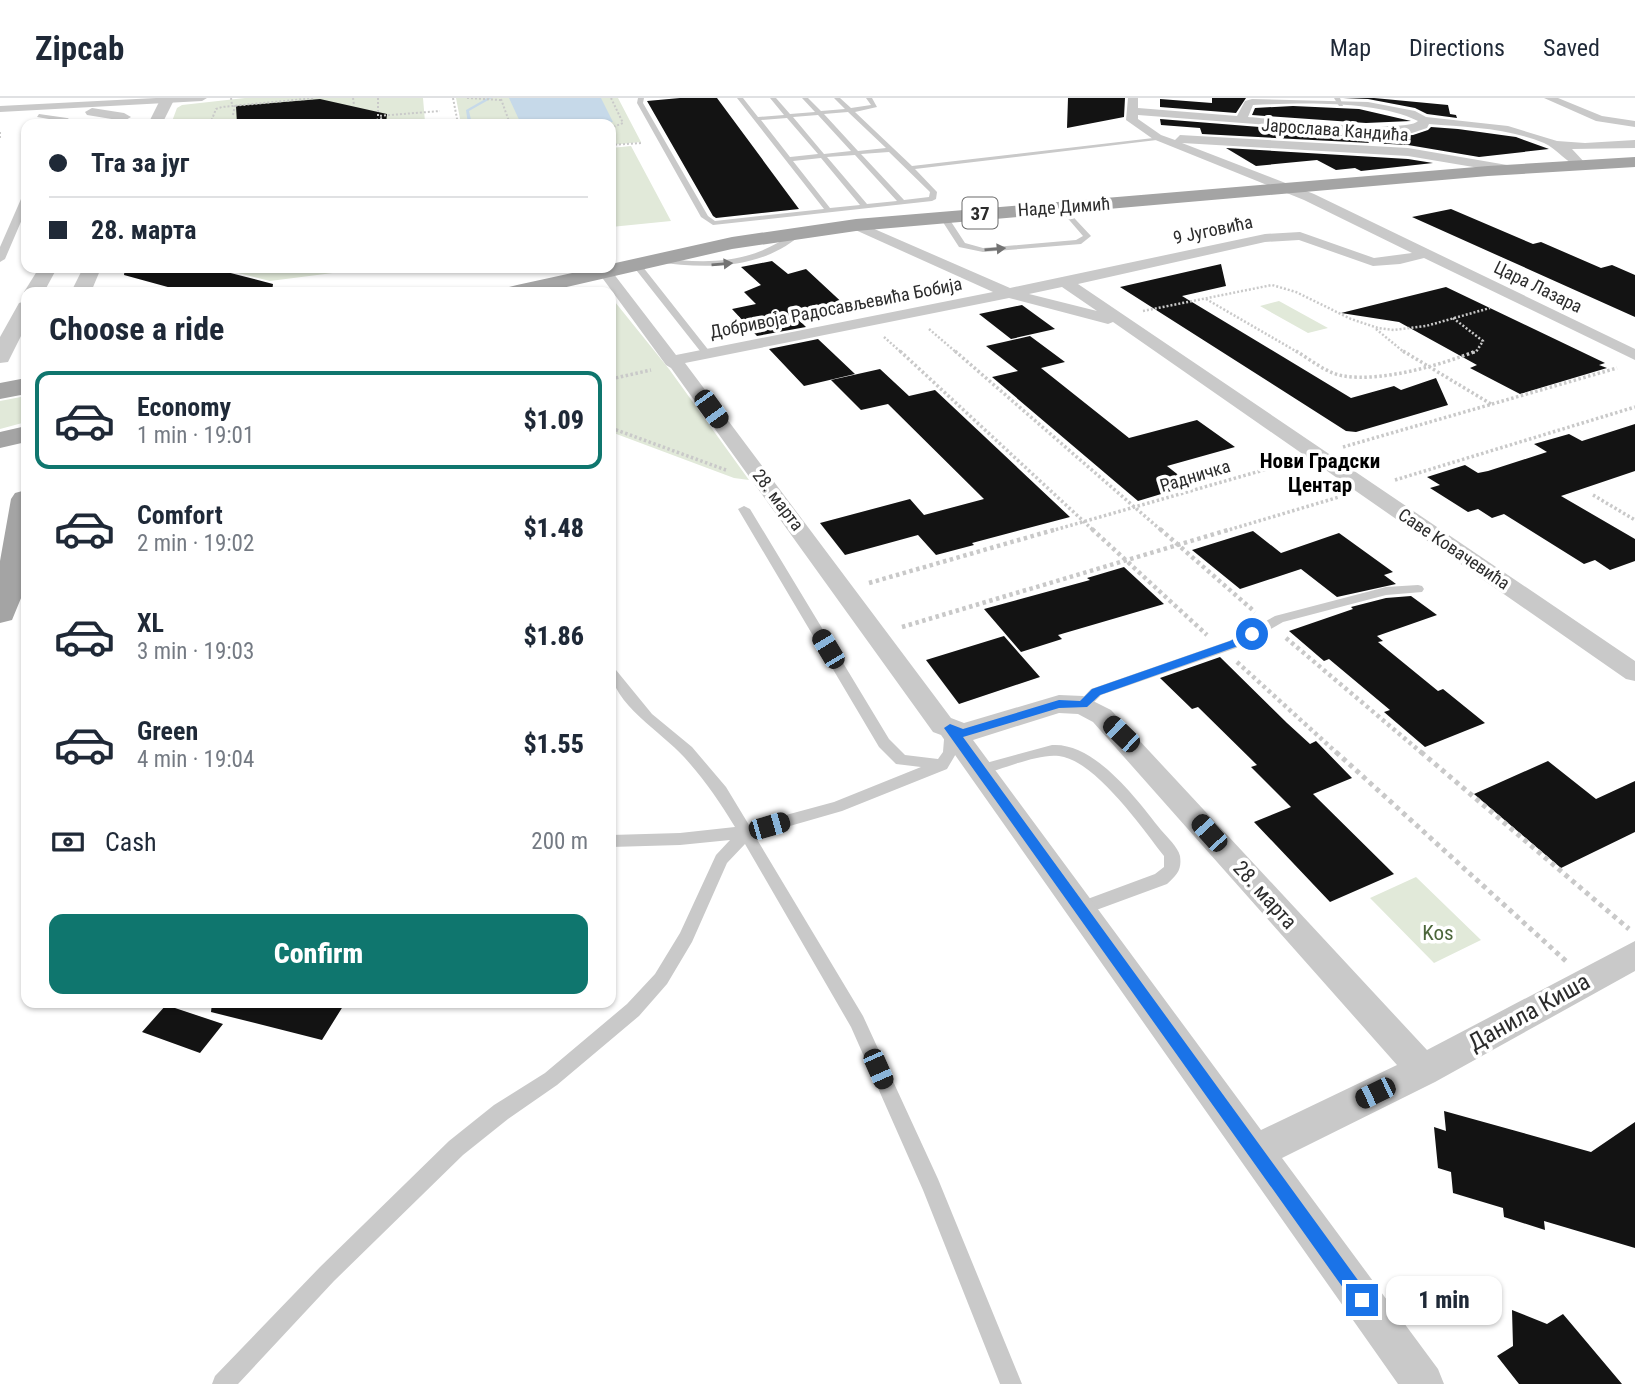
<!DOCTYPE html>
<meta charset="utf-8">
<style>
body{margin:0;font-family:"Roboto Condensed",sans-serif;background:#f2f2f3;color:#1f2937;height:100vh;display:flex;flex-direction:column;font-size:26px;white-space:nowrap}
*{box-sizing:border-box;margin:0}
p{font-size:23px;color:#747a83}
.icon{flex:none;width:38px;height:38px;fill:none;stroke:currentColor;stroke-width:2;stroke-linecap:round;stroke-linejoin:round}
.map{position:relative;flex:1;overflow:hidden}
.drawer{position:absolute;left:21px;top:189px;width:595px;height:721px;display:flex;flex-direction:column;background:#fff;border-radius:14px;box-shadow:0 2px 5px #0004}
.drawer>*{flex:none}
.top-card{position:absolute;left:21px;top:21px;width:595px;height:154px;border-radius:14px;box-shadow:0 2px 5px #0004;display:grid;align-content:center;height:154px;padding:0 28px;background:#fff}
.end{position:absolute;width:32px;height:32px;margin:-16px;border:9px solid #1a73e8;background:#fff;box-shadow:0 0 0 4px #fff}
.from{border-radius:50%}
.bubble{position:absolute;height:49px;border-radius:14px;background:#fff;box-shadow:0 2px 5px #0004;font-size:23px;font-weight:800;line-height:49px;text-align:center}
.car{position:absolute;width:21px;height:42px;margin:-21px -10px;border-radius:9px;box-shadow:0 0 5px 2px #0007;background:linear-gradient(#222 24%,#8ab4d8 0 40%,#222 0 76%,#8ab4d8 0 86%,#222 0)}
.top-card b{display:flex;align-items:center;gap:24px;height:66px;font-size:26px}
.top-card b+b{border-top:2px solid #e0e1e3}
.top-card i{width:18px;height:18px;background:#1f2937}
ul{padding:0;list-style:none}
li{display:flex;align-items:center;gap:21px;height:98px;margin:0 14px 10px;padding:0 14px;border:4px solid transparent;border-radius:14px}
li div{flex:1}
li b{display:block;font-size:26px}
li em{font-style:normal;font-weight:800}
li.on{border-color:#0f766e}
li>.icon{width:63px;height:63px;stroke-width:1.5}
h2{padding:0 28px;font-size:32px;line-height:84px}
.pay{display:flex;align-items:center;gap:18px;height:77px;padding:0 28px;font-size:26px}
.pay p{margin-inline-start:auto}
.cta{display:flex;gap:14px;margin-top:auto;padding:14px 28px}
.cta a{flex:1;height:80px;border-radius:14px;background:#0f766e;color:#fff;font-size:28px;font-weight:800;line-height:80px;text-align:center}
header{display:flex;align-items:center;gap:42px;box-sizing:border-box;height:98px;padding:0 35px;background:#fff;border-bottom:2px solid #e0e1e3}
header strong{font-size:33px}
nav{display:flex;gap:38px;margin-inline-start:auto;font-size:24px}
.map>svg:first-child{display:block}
.green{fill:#e1e9d9}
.water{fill:#c6d9e9}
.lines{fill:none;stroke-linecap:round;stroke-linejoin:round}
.stream{fill:#c6d9e9;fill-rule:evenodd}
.building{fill:#131313}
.path-far4{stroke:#c9c9c9;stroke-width:2;stroke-dasharray:2 2;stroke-linecap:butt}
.path-far3{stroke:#c9c9c9;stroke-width:2.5;stroke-dasharray:2 2;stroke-linecap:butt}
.path-far2{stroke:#c9c9c9;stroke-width:3.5;stroke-dasharray:2.5 2.5;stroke-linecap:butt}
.path-far1{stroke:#c9c9c9;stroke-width:4.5;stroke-dasharray:3.5 3.5;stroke-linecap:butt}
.path{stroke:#c9c9c9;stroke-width:5;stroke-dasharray:4.5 4.5;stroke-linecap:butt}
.service{fill:#c9c9c9;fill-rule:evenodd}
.pedestrian{fill:#c9c9c9;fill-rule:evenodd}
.minor{fill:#c9c9c9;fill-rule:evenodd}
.tertiary{fill:#c9c9c9;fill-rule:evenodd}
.primary{fill:#a4a4a4;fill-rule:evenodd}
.oneway{fill:#737373}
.route{fill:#1a73e8}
.labels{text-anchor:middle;stroke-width:7;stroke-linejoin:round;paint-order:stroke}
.far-street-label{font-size:18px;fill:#2c2c2c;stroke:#fff}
.shield{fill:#fff;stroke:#6b6b6b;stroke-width:2}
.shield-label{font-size:19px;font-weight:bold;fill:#2c2c2c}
.far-quarter-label{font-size:21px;font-weight:bold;fill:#000;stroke:#fff}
.street-label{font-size:21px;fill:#2c2c2c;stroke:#fff}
.park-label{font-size:21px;fill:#4c663b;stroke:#fff}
.near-street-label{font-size:24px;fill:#2c2c2c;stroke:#fff}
</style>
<header>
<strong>Zipcab</strong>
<nav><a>Map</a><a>Directions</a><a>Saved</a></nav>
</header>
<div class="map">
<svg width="1635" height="1286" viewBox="0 0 1635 1286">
<rect width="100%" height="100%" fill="#fff"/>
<path class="green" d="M245,0h178l2,24 -10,2h-244l6,-16 5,-3z
M456,0h162l23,44 -30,3v-21h-150z
M631,48l40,75 -60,6v-79z
M218,170h154l-102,13z
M611,199l58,72 80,111 -15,-2 -123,-46z
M1279,203l49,27 -20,5 -48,-27z
M26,298v26l-26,7v-28z
M1416,779l65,63 -47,23 -64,-65z"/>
<path class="water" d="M509,0h92l12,24 -92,2z"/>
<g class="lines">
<path class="stream" d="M487,0h5l-23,13 3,13h-4l-2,-14z"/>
</g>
<path class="building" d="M680,0h37l82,111 -83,9 -3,-2 -66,-115z
M1068,0h57l-1,19 -57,11z
M1212,0h34l-10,15 -76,-6v-8l52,4z
M1343,0h31l74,7 2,9 6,1 1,3 -30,-4 -12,-6 -47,-9z
M320,1l67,15 -1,10h-149l-1,-18z
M1293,8l66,3 52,12 -45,2 -114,-8 3,-7z
M1160,21l227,18 26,-2 15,-5 3,-3 27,2 58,8 33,12 -70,8 -71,-12 -206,-11 -2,-6 -39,-3z
M1226,50l182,11 25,4 -72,8 -6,-3 -19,2 -19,-10 -61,6z
M1451,111l82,35 8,-2 60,26 11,-3 23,10v42l-223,-100z
M772,163l16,13 18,-5 42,39 -51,10 9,9 -49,9 -25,-27 24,-5 -12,-12 17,-7 -20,-18z
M1221,166l5,22 -44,10 169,102 43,-12 7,4 35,-12 12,27 -92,27 -10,-1 -226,-144z
M125,170h86l62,16 -1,8h-86l-62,-17z
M1446,189l159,76 -6,2 8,3 -87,26 -50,-26 7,-3 -78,-43 -58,-9z
M1022,207l33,24 -44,10 -32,-25z
M1030,238l35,26 -24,6 88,70 68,-18 38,27 -68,19 24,19 -53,16 -146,-124 26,-6 -32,-25z
M818,241l18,17 19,18 -51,12 -35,-37z
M880,271l29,27 26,-6 135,127 -98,26 2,2 -38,10 -18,-20 -73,20 -25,-32 90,-24 14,16 60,-16 -96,-95 -27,6 -30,-30z
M1635,326v47l-74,25 74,43v22l-25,9 -15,-10 -11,4 -80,-50 -12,4 -14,-9 -10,3 -38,-24 10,-3 -13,-8 38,-12 13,8 10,-2 59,-19 -13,-8 35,-10 13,7z
M1253,433l28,22 58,-20 54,39 -9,3 12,9 -59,13 -36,-28 -61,20 -48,-39z
M1124,469l40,37 -106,31 4,4 -41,13 -37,-43 106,-29 -3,-2z
M1411,498l26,19 -60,21 6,5 -5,1 60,49 5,-2 42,34 -60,24 -41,-35 6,-2 -61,-51 -5,2 -35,-30 64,-22 -2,-2 35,-9z
M1004,538l36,41 -81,27 -33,-44z
M1220,559l67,66 23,21 6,-3 36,37 -39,16 81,80 -64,28 -76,-80 37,-15 -40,-40 6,-2 -59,-58 -6,2 -32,-31z
M1548,663l48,38 39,-18v51l-74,36 -87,-74z
M212,905h133l-23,37 -111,-28z
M166,907l57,19 -23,29 -58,-21z
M1444,1013l147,41 44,-30v126l-91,-27 1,9 -41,-13 -1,-9 -50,-15 -2,-21 -13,-4 -4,-41 12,4z
M1512,1212l35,14 16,-10 59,70h-103l-22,-28 16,-10z"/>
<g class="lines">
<path class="path-far4" d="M231,0l1,7
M353,0l1,7
M378,0v18l62,-5
M453,0l5,26
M467,0l34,2
M611,0l12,25 -12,5
M501,1l9,25
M233,17l2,-10
M210,26l6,-15 6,-2 93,-9
M365,26l17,-6
M0,34v6
M611,47l31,-2"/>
<path class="path-far3" d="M1206,201l93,54
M1143,213l129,-26 24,7 55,27 27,9 16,2 32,-4 64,-18
M1453,220l30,23 -7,11 -4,1
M929,231l28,24
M1376,231l29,24
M884,239l18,16"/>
<path class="path-far2" d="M900,253l194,180
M955,253l207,180
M1296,253c15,9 32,23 48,25 38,6 97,-11 132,-25
M1403,253l88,53
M611,281l40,-9
M611,330l115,42
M1343,349l274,-79
M1395,382l240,-73
M1593,397l42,25
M1051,433l237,-68
M1225,433l114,-34"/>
<path class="path-far1" d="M1092,431l115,106
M1160,431l95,83
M869,485l188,-54
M902,529l329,-98
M1286,540l137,116
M1237,564l101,92"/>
<path class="path" d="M1336,654l231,210
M1421,654l208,177"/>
<path class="service" d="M638,0h6l-1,5 65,113 7,5 109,-12 -87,-111h6l15,19 26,-2 -14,-17h6l14,16 25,-2 -13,-14h6l13,13 24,-2 -11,-11h6l11,10 20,-3 -5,-7h6l5,9 -22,5 57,54 250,-29 3,2 -250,30 22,23 -1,7 -4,2 -219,24 -12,-8 -64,-114zM848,14l38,36 -28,3 -34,-37zM818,17l33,36 -27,3 -31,-37zM787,20l31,36 -28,3 -29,-37zM889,54l41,40 -1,5 -25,3 -43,-46zM855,57l42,46 -30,3 -40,-47zM821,60l39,47 -30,3 -37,-47z
M1334,0h6l3,8h-4z
M39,16l28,4 3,2 -3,2 -30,-5z
M1062,107l29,31 -10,8 -98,8 -24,-5 -20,-31 7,-2 19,29 18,5 93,-8 7,-4 -25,-29z
M797,132l7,2c-41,38 -96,37 -148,30l-4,-2 4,-2c55,6 95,7 141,-28z
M633,164h6l71,90v4h-6l-71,-90z
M744,408l6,3 139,230 16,16 33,4 5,-7 2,-25 5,-1 7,5v21l-10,17 -105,42 -87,25 108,180 75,163 84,205h-22l-77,-194 -72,-163 -106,-183 -18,19 -35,79 -25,42 -28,32 -82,69 -49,34 -45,36 -129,126 -96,103h-26l3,-8 105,-109 129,-126 45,-36 51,-32 82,-69 28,-30 25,-41 36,-78 14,-15 -50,5 -69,2v-12l69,-2 55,-6c-15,-25 -31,-48 -51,-70 -21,-24 -73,-54 -73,-88l5,1 36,44 40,33 34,40 23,38 85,-23 87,-35 -25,-3 -17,-17 -141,-238z
M1418,487l4,1 2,3 -2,3 -36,3 -103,27 -44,25 -138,48 -13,13h-10l-2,-3 15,-16 138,-48 46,-25 111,-29z
M1052,647c43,-3 85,55 109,85 6,7 17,17 19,26 2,14 -3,19 -13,28l-87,32 -6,-2 -2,-5 2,-5 81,-30 9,-7v-11c-22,-28 -69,-96 -105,-100 -21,-3 -58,14 -79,19l-5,-1 -2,-4 2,-4z"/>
<path class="pedestrian" d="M67,20l4,2 -2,4h-8z
M26,98v14l-21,49 -5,3v-15l21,-48z"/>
<path class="minor" d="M156,0h51l-5,3 -202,11v-6z
M1128,0h10v10l99,8 8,-15 7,-2 116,3 47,9 11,6 82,9 49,15 28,2 50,-3v8l-63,1 14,15 -6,4c-13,-5 -23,-19 -36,-25 -36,-15 -77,-16 -115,-19l-2,4 -15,5 -25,1 -249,-19v4l23,16 14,5 5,-5 228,13 105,18v6l-4,1 -101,-17 -226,-13 132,51 321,155v11l-211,-102 -24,6 -27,2 -74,-26 -34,2 -187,42 557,377v20l-9,-2 -513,-357 -5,2 -99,-26 -324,65 266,355 13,5 95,-28 24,1 28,14 316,340 208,-109v30l-200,111 -153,76 156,211 6,15h-46l-457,-649 -8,-3 -262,-364 -5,-3 -68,-93 2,-3h10l66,86 317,-63 -142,-64 -2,-3 7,-4 154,67 255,-54 35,-2 74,26 38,-5 -108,-53 -151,-61 -27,-19zM1253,7c48,-2 122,-5 165,16 -11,13 -144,-2 -170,-4zM1062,189l35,24 -68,-17zM1059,615l19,1 15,8 304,343 -136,65 -288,-390z
M1544,0h14l44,18 33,5v6l-39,-6z"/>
<path class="tertiary" d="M161,0h14l-13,26h-14z
M92,10l32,5 7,4 -7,4 -37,-6 -2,-3z
M39,170h18l-13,24h-18v3l-2,-3z
M83,170h18l-10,24h-20z
M26,203v25l-18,36 -8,1v-26l19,-34z"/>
<path class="primary" d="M1635,59v10l-147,9 -632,55 -124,18 -187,43h-39l3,-5 8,-2 78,-17h16v-4l121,-27 124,-18 632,-53z
M26,280v16l-26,5v-16z
M26,328v16l-26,6v-16z
M26,392v96l-14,34 -12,3v-62l11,-62 4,-6z"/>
</g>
<defs><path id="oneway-solid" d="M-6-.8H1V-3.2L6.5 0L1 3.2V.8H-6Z" transform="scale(1.75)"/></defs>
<g class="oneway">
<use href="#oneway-solid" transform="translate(995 151) rotate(-5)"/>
<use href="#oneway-solid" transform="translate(722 166) rotate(-5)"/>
</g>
<path class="route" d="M1252,532l3,1v5l-17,10 -138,49 -13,12 -28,1 -96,29 405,557 3,6 -3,6 -6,2 -6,-2 -412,-578 6,-4 13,5 96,-29 21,1 12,-12 138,-48z"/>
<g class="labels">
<g class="far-street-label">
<text transform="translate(1335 32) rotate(4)" y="6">Јарослава Кандића</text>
<text transform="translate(1064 109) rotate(-4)" y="6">Наде Димић</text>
<text transform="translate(1213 132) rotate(-12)" y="6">9 Југовића</text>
<text transform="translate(1538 189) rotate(26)" y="6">Цара Лазара</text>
<text transform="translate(836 210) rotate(-11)" y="6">Добривоја Радосављевића Бобија</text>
<text transform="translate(1195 378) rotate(-17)" y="6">Радничка</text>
<text transform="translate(778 402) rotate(53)" y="6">28. марта</text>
<text transform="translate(1454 451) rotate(34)" y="6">Саве Ковачевића</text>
</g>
<rect class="shield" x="962.5" y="99.5" width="35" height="31" rx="5"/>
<g class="shield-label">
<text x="980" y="122">37</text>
</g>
<g class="far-quarter-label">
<text x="1320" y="370">Нови Градски<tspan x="1320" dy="24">Центар</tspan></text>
</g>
<g class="street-label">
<text transform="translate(1265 797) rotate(48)" y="7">28. марта</text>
</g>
<g class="park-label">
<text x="1438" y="842">Kos</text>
</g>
<g class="near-street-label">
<text transform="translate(1529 914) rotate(-29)" y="8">Данила Киша</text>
</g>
</g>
</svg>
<i class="end from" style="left:1252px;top:536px"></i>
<i class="end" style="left:1362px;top:1202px"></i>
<div class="bubble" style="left:1386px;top:1178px;width:116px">1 min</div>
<i class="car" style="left:711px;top:311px;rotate:144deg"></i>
<i class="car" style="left:828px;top:551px;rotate:329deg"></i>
<i class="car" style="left:1121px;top:636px;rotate:314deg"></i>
<i class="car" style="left:769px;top:728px;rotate:74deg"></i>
<i class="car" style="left:1209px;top:735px;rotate:318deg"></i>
<i class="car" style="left:878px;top:971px;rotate:156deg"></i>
<i class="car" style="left:1375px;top:995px;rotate:244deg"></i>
<div class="top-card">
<b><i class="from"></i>Тга за југ</b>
<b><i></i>28. марта</b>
</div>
<section class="drawer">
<h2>Choose a ride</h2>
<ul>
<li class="on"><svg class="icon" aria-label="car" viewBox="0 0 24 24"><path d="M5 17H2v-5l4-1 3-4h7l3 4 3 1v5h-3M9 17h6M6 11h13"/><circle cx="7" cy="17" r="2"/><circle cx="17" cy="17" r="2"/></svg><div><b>Economy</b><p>1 min · 19:01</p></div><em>$1.09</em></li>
<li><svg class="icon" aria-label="car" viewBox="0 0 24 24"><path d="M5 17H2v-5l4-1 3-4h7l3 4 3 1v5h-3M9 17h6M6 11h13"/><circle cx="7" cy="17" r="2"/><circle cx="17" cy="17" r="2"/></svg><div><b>Comfort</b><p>2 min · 19:02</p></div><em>$1.48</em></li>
<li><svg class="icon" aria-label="car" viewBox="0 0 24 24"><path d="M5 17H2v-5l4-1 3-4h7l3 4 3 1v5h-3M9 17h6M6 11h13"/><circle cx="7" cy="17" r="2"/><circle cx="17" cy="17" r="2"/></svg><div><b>XL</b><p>3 min · 19:03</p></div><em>$1.86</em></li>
<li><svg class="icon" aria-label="car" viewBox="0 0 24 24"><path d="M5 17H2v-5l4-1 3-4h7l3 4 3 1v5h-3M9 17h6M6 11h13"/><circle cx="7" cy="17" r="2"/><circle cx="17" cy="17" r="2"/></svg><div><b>Green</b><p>4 min · 19:04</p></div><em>$1.55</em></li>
</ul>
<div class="pay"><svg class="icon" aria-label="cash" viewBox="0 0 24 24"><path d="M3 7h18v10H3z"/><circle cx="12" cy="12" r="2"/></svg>Cash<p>200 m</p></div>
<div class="cta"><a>Confirm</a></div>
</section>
</div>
